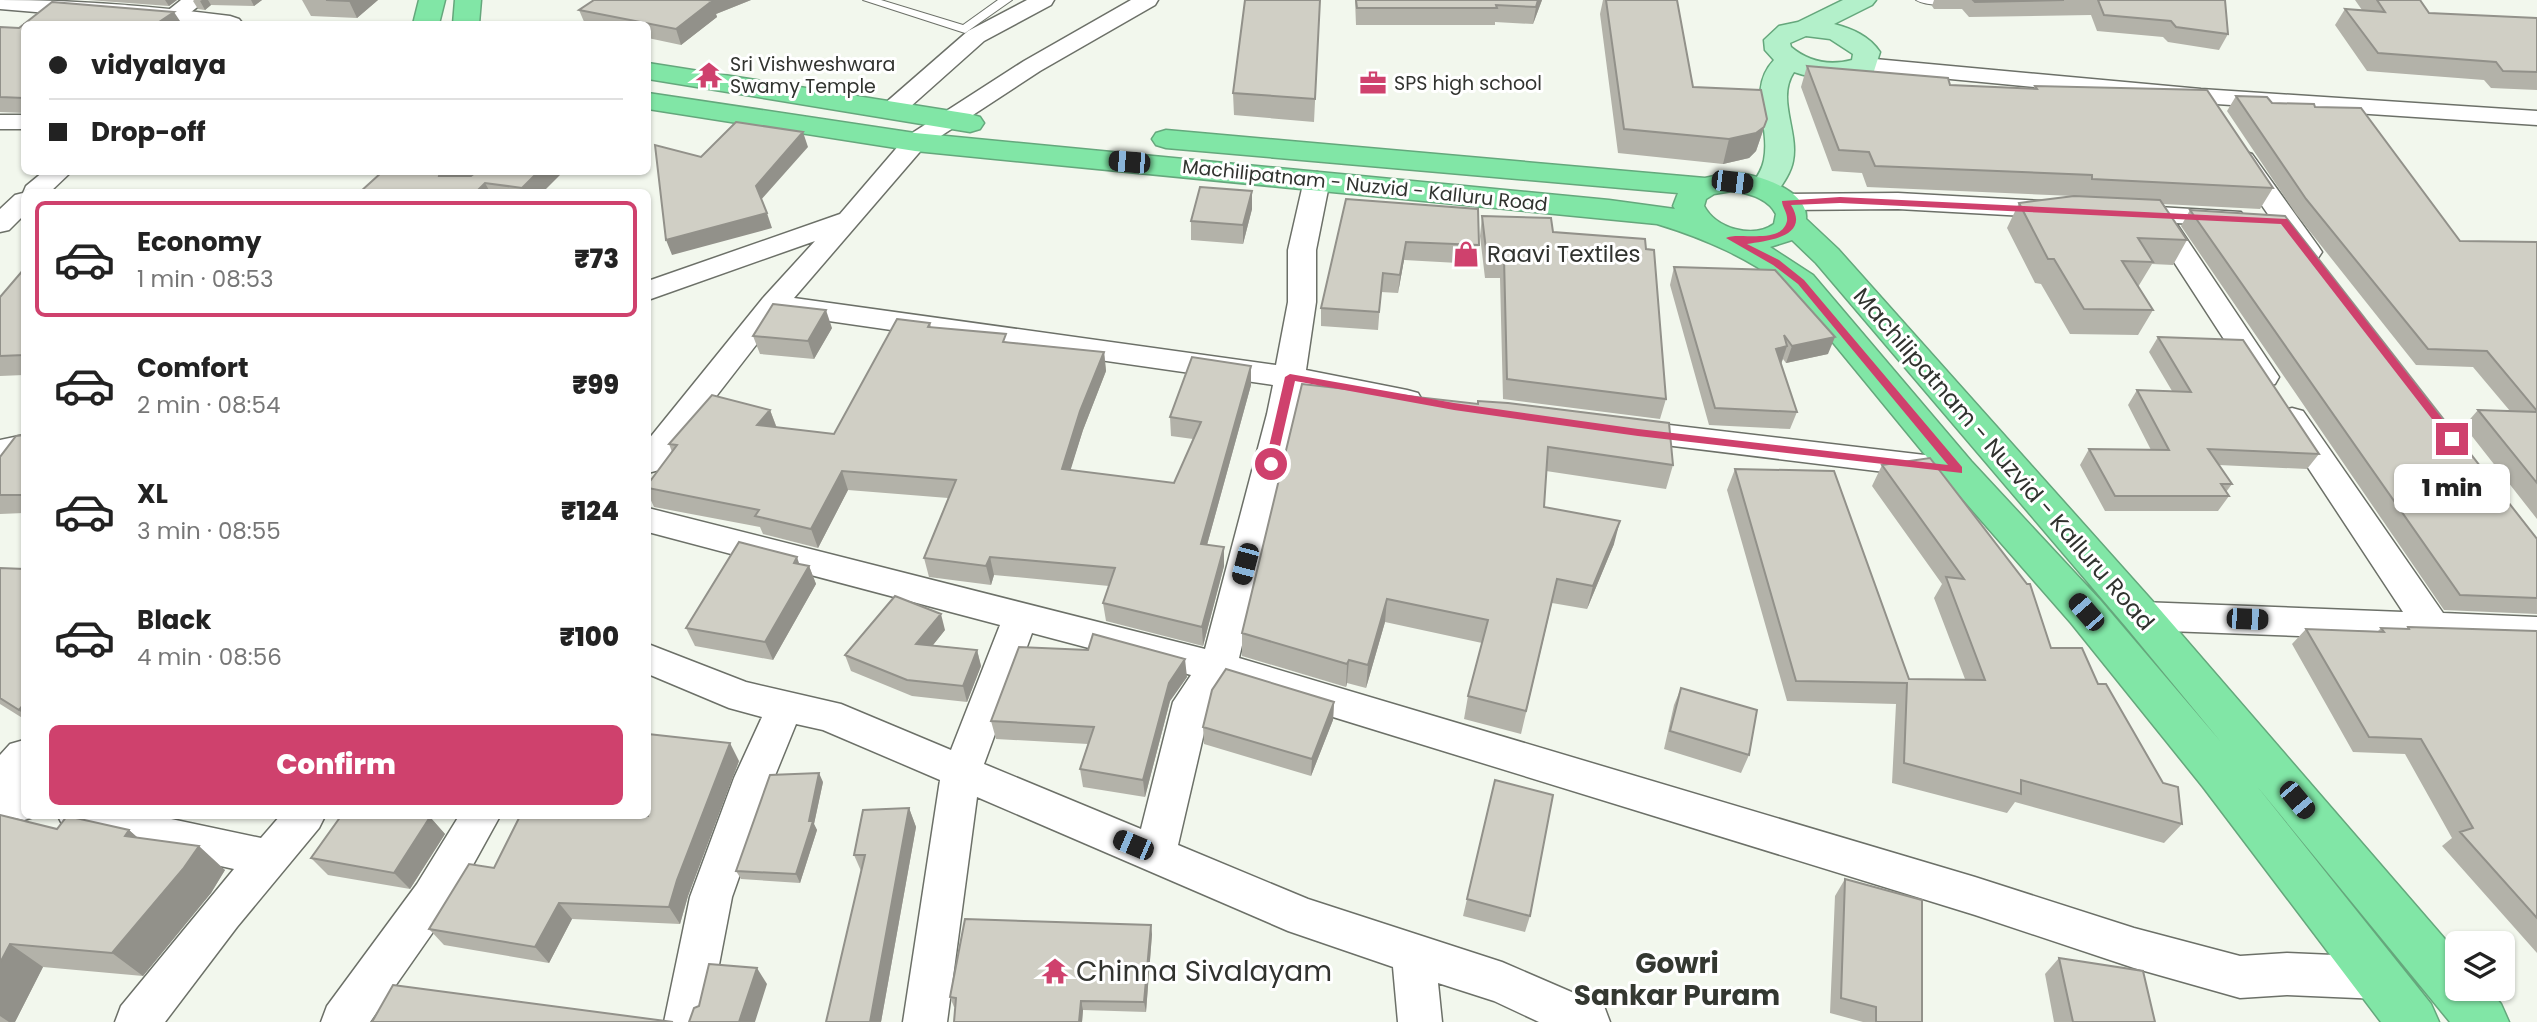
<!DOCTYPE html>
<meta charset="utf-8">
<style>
body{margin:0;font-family:Poppins,sans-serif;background:#f6f6f6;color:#222;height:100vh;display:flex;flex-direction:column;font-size:26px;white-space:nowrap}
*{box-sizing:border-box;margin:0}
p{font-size:23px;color:#767676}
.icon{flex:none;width:38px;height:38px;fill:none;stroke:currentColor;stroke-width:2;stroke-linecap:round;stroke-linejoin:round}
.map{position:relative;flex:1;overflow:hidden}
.sheet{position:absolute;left:21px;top:189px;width:630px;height:630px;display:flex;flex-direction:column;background:#fff;border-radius:10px;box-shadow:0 2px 5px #0004}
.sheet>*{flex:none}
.hud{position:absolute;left:21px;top:21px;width:630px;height:154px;border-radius:10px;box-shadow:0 2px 5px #0004;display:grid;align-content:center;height:154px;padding:0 28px;background:#fff}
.tools{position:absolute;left:2445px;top:931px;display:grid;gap:14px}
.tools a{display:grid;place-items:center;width:70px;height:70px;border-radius:10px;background:#fff;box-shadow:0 2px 5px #0004;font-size:35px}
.end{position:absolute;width:32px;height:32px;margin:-16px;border:9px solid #cf416d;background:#fff;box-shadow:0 0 0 4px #fff}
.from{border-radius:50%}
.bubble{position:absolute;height:49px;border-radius:10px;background:#fff;box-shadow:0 2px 5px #0004;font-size:23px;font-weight:800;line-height:49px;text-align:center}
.car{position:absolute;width:21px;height:42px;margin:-21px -10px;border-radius:9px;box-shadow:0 0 5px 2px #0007;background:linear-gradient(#222 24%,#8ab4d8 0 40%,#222 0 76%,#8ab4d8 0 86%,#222 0)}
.hud b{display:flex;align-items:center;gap:24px;height:66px;font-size:26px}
.hud b+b{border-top:2px solid #e0e0e0}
.hud i{width:18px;height:18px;background:#222}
ul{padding:12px 0 0;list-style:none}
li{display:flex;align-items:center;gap:21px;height:116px;margin:0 14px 10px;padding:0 14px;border:4px solid transparent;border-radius:10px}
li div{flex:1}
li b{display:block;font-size:26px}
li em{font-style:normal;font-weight:800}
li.current{border-color:#cf416d}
li>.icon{width:63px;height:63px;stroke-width:1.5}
.cta{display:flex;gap:14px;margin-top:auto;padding:14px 28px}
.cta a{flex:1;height:80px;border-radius:10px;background:#cf416d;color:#fff;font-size:28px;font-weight:800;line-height:80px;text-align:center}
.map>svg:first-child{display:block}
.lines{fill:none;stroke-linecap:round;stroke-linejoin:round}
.lane-casing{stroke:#6c7068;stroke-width:2}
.street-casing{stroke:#6c7068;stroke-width:3}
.secondary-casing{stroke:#6c7068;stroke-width:3}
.primary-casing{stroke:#65a77c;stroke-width:3}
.highway-casing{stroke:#65a77c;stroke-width:3}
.lane{fill:#fff;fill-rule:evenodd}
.street{fill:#fff;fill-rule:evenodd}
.secondary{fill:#fff;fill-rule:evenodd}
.primary{fill:#b3f0ca;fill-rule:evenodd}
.highway{fill:#81e6a6;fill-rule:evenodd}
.wall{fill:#b3b2a9}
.shaded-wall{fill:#92918a}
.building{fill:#d0cfc5;stroke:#92918a;stroke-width:2}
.route{fill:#cf416d}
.labels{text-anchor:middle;stroke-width:6;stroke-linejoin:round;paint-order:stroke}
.far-poi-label{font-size:19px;fill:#31332f;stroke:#fff;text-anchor:start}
.far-street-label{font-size:19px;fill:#31332f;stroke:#fff}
.poi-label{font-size:23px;fill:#31332f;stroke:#fff;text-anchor:start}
.street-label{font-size:23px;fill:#31332f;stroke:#fff}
.near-neighbourhood-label{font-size:28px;font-weight:bold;fill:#343831;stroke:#fff}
.near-poi-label{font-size:28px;fill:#31332f;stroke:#fff;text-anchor:start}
</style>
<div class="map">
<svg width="2537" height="1022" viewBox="0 0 2537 1022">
<rect width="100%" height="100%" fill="#f2f7ed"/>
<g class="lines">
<g class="lane-casing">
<path id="lane" d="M863,0h18l82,25 35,-25h14l-47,33z
M1916,0h47l1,1c-10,6 -38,5 -48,-1z"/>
</g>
<g class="street-casing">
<path id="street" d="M181,0h25l-26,21h-16l-3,-5z
M1027,0h27l-3,5 -67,36 -83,74 -9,2 -9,-2 -3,-5 3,-5 85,-74z
M1131,0h27l-3,5 -115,66 -116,76 -130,151 482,67 12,-63v-52l16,-70 4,-5 9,-3 9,3 4,5 -14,70v52l-10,68 101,20 11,3 4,7 -4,7 -11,3 -105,-20 -63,268 736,219 159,51 106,28 47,-3 93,4 15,6 7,15 -7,15 -15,6 -93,-4 -47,3 -106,-30 -159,-53 -749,-231 -16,23 -32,138 130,54 194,63 102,44 6,16h-71l-45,-21 -56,-18 4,39h-44l-5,-55 -105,-36 -311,-134 -30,225h-44l37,-242 -117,-50 -27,-6 -22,54 -42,119 -24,125h-44l26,-125 44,-119 28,-61 -33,-9 -81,-34v-30l98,38 95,22 110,46 49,-125 -352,-93v-24l557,141 62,-235 6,-29 -493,-71 -121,156 -11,3v-33l115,-142 52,-57 -167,59v-19l192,-67 66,-77 118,-76zM1032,633l159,42 -18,27 -32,127 -157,-65z
M1864,58l337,31 336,22v14l-336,-22 -345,-33 -4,-5 4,-5z
M0,115h24v14h-24z
M2243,151l9,3 66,92 4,6 -4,6 -10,2 -10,-2 -68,-99 4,-5z
M43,172h28l-21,20h-26v23l-15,15 -9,2v-23l15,-14 8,-2 3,-7z
M1898,193l163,9 9,2 4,6 -4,6 -9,2 -163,-9 -113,1 -9,-2 -4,-6 4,-6 9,-2z
M2125,205l116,7 4,6 -4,6 -9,2 -56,-3 103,154 -4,7 -11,3 -11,-3 -105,-162 -32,-3 -4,-6 4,-6z
M2292,408l11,3 140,202 94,4v28l-396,-15 -13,-4 -5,-10 5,-10 13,-4 262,10 -127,-193 5,-8z
M1627,420l315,37 11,3 5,8 -5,8 -11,3 -326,-40 -5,-8 5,-8z
M24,435v22l-24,5v-22z
M24,740v42l-3,3 3,1v30h13l-13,4 -24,-5v-60l10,-11z
M58,816h99l104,22 19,-22h45l-6,12 -82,99 -72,95h-50l6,-16 113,-137 -156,-35 -14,-6z
M459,816h41l-53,96 -77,110h-49l6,-16 90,-122z"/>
</g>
<g class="secondary-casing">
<path id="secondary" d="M0,0c78,0 153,6 230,16l9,3 4,5h-65l-178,-15z"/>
</g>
<g class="primary-casing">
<path id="primary" d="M1843,0h33l-4,5 -38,19c19,5 35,12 46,28l-6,19c-28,8 -53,11 -80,1 -18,27 5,59 -1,89 -2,12 -11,24 -18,34l-11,3 -11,-3 -4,-6c6,-9 13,-18 15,-29 7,-35 -18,-70 10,-100l-9,-10 -1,-10 15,-14 19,-4zM1806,36l24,3 23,15 -1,6c-23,6 -43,2 -61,-13l-1,-4z"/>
</g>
<g class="highway-casing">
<path id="highway" d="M419,0h26l-6,24h-26z
M455,0h26l-2,24h-26z
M648,63l322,51 10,3 4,6 -4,6 -10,3 -322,-53z
M648,93l267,40 694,67 66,9 -2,-3 5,-13 -512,-45 -10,-3 -4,-6 4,-6 10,-3 539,48c9,-2 19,-5 28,-5 22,0 76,17 73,46l32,30 318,356 301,348v36h31l13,15 8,18h-59l-194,-237 175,219 8,18h-58l-178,-235 -132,-164 -126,-144 -156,-190c-40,-31 -83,-50 -132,-65l-742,-73 -267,-42zM1732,191c16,2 36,7 44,23l-2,10c-21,15 -58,5 -70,-18l2,-7 8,-5zM1792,240l24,23 310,364 95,115 -120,-141 -130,-140 -158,-186 -43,-28z"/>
</g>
<use href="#lane" class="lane"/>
<use href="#street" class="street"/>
<use href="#secondary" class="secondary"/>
<use href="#primary" class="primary"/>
<use href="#highway" class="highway"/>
</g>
<path class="wall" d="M88,0h89l-8,6z
M194,0h68l-8,6 -43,-1 -6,5 -7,-1 -5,-8z
M302,0h76l-21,18 -46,-2z
M594,0h157l-35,14 1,3 -36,28 -33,-7v-14h-63l-6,-14z
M1320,0l-6,122 -80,-7 -1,-22z
M1355,0h187l-9,24 -38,-2v3h-139z
M1603,0h74l16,87 74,32 -11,32 -7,7 -26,6 -105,-11 -18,-139z
M1934,0h291l3,34 -9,16 -51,-8 -5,-5 -66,-6 -6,-16 -122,2 -7,-8h-28l-2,-3z
M2355,0h65l9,13 108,5v72l-46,-2 -7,-8 -117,-9 -32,-46 10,-16 17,1z
M24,24v89l-24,-1v-85l19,1z
M1807,66l143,19 83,4 2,-3 238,102 -13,21 -97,-5 24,36 -14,25 -21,-1 -14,23 15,23 -15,25 -68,-1 -29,-50 -6,-1 -28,-55 12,-25 54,-7 -206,-9 -5,-14 -30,-2 -31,-84z
M2236,96l36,7 43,4 145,134 77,1v277l-73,-93 14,-16 32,1 -37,-44 -57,-2 -120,-151 -69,-103z
M382,172h85l-5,4h9l72,16h-183z
M1252,191v18l-9,35 -52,-4v-19z
M1346,199l133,46 -3,19 -72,-4 -6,33 -17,-1 -3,38 -57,-4v-18z
M2190,210l347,329v75l-93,-4 -263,-384z
M1482,216l71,16 113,167 -6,20 -157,-20 -3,-121h-15l-5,-42z
M1674,267l154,87 -42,9 -3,-4 -2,5 16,48 -7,17 -81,-4 -39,-140z
M24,269v106l-24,1v-79z
M930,323l1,4 77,15 96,10 2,19 -23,59 -13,40 104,13 19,-44 -22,-3 -1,-19 81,-51v19l-44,160 17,2v19l-21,80 -97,-25 -3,-18 6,-17 -115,-11 -3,10 -62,-8 -5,-19 24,-60 -100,-8 -30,58 -55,-14 -3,-7 -106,-20 -6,-13v-10l24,-32 -3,-8 101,-34 7,18 57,6z
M832,328l-18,31 -54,-5 -7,-18z
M2158,337l161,117 -12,15 -88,-4 13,19 -6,8 3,4 -11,15h-113l-25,-46 9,-16 62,1 -23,-45 9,-15 35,1 -23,-39z
M1302,384l371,81 -7,24 -120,-18 -2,36 70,37 -27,65 -35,-6 -31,131 -57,-15 4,-23 14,-53 -97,-21 -19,66 -19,-5 -1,4 -104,-31v-23z
M24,435v78l-24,1v-19z
M1882,465l169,183 47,36 84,140 -18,19 -149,-41 -8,11 -115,-30 4,-79 -109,-3 -60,-211 8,-21 174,210h56l-31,-81 8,-14 -70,-98z
M799,564l10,2 7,18 -43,76 -78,-14 -9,-18z
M0,568l24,1v150l-24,-15z
M2408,627l129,4v322l-95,-107 10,-8 -47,-84 -52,-2 -61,-108 14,-15 72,2 3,-3 25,1z
M945,630l-12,15 44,5 4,16 -14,36 -55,-6 -61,-25 -6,-16z
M1187,677l-17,24 -25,96 -62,-10 -3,-18 8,-25 -92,-5 -5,-18z
M1681,688l68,67 -8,18 -77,-24 10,-44z
M1334,702l-1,18 -22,56 -107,-32 -1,-17z
M739,761l-51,135 -8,28 -108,-5 -23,44 -105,-18 -15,-16z
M1495,780l35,136 -5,16 -62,-16z
M823,782l-9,42 3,6 -17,53 -59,-4 -5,-8z
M909,808l7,19 -35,195h-55l35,-151 -7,-16z
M0,815l57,14 72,1 9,8 87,32 -14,23 -68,83 -100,-9 -28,55h-15z
M167,816h19l-3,3z
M430,817l15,17 -35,55 -82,-14 -17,-17z
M1845,879l77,143h-59l-33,-9 5,-117z
M1152,934l-6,78 -63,-2 -1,12h-128l1,-15h-1l-4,-10z
M2059,958l96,64h-101l-9,-48z"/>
<path class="shaded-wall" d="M165,0h12l-8,6z
M202,0h6l3,5 -6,5 -5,-9z
M251,0h11l-8,6z
M350,0h28l-21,18 -8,-17z
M707,0h44l-35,14 1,3 -36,28 -5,-16z
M1538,0h4l-9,24 3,-17z
M174,12l8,12h-26z
M1767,119l-11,32 -7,7 -26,6 6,-25z
M803,132l5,15 -48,54 -4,-15z
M439,172h28l-19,18 -9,-14z
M538,172h25l-20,20h-18l-3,-4z
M485,183l5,9h-14z
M1252,191v18l-9,35v-19z
M767,213l5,15 -100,27 -6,-15z
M1406,242l-2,18 -6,33 2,-18z
M826,310l6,18 -18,31 -6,-18z
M1835,337l-7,17 -42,9 6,-17z
M1787,346l-6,18 -5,-15z
M1104,352l2,19 -23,59 -18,58 -3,-19 18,-58z
M1251,366v19l-49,178 -1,-19z
M770,410l7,19 -20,-4z
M842,471l6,19 -30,58 -7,-19z
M1620,521l-6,23 -27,65 6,-23z
M1224,547v19l-21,80 -1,-19z
M797,557l6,18 6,-9 7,18 -43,76 -8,-18z
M990,557l4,18 -3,10 -5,-19z
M1387,599l-2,23 -19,66 2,-23z
M941,614l4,16 -24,30 -5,-16z
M977,650l4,16 -14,36 -4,-16z
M1185,659l2,18 -17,24 -25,96 -2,-17 26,-97z
M1349,660l-2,23 -1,4 1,-23z
M1334,702l-1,18 -22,56 1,-17z
M24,704v11l-5,-5z
M730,743l9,18 -51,135 -8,28 -11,-17 8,-27z
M819,773l4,9 -9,42 3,6 -17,53 -4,-9z
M909,808l7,19 -35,195h-11z
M430,817l15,17 -35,55 -16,-16z
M129,830l28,25 -32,-19z
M199,846l26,24 -14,23 -68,83 -31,-23z
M559,903l13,16 -23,44 -14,-16z
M1151,925l1,9 -6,78 -2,-10z
M10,944l33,23 -28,55h-6l-9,-6v-53z
M757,968l10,16 -12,38h-16z
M1081,1001l2,9 -1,12h-3z"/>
<path class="building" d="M326,0h24l-1,1z
M594,0h114l4,1 -36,28 -97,-19z
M1245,0h75l-5,99 -82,-6z
M1356,0h182l-2,7 -40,-2 1,3h-140z
M1606,0h71l16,87 68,3 6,29 -3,8 -8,6 -27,6 -105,-10z
M1973,0h91l-89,2z
M2098,0h127l3,34 -52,-7 -5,-6 -67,-6z
M2377,0h43l9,13 108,5v54l-34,-1 -7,-9 -118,-9 -33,-44 40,3z
M52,2l122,10 -18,12h-132v74l-24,-1v-70l19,1z
M1807,66l141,12 2,7 87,4 -2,-3 172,4 66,98 -181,-9v-4l-217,-9 -6,-14 -30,-2z
M2236,96l31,1 5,6 42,1 1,3 46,1 99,133 77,1v169l-50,-60 -59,-2 -122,-150z
M736,122l67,10 -47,54 11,27 -101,27 -11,-95 46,12z
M382,172h58l-1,4h32l5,-4h62l-16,16 -37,-5 -9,9h-116z
M1200,187l52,4 -9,34 -52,-4z
M2074,196l86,4 27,40 -49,-2 15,24 -31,-1 31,49 -69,-1 -30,-50h-6l-29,-56z
M1346,199l132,10 1,36 -73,-3 -6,33 -17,-2 -4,39 -58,-4z
M2190,210l95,6 252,323v59l-77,-3z
M1482,216l69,2 2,14 92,7 1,10 8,1 12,149 -159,-20 -3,-121h-17z
M1674,267l101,3 60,67 -43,9 -8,-11 3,11 -11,3 21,63 -82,-4z
M24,269v86l-24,1v-59z
M773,304l53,6 -18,31 -55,-5z
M897,319l33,4 -2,4 78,7 -3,8 101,10 -24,59 -18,58 112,14 27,-61 -31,-5 22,-60 59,9 -50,178 23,3 -22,80 -99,-24 12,-35 -125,-11 -4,9 -62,-8 32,-78 -114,-9 -31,58 -56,-13 4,-6 -111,-22v-4l29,-39 -8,-1 43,-49 58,15 -13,15 77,9z
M2158,337l85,3 76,114 -111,-5 24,35h-11l8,12h-114l-26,-47 80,1 -32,-60 54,2z
M1302,384l176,20v-3l30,2 161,20 4,42 -125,-18 -4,60 76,14 -27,65 -36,-7 -31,132 -58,-15 20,-76 -101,-21 -19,66 -19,-5 -2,4 -105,-31z
M2478,410l59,2v71z
M24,435v60h-24v-38l16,-21z
M1930,458l97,126h3l21,64h31l16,36h8l57,99 15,4 4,37 -161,-44v14l-117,-31 3,-80 -111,-2 -61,-212 99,2 75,208 76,1 -39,-103 18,2 -82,-114z
M739,542l58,15 -3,6 15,3 -44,76 -79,-14z
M0,568l24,1v135l-5,6 -19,-12z
M895,596l46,18 -25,30 61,6 -14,36 -56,-6 -62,-25z
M2408,627l129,4v287l-77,-86 13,-4 -52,-89 -52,-2 -63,-108 78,3 -3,-4 28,1z
M1093,634l92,25 -16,24 -26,97 -63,-11 14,-42 -103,-6 28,-74 69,3z
M1226,669l108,33 -22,57 -109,-32 9,-37z
M1681,688l76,22 -8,45 -79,-24z
M648,734l82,9 -53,137 -8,27 -110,-4 -24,44 -106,-18 40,-65 25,4 26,-52h128z
M819,773l-10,48h4l-17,53 -60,-3 34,-96z
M1495,780l58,15 -23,121 -63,-17z
M909,808l-39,214h-44l39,-167h-11l9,-45z
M0,815l57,14 10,-13 62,14 -4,6 74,10 -16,23 -71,84 -102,-9 -10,19z
M341,816h76l13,1 -36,56 -83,-15z
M1845,879l77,21v122h-46v-15l-35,-9z
M965,919l186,6 -7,77 -63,-1 -2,21h-125l2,-24 -6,-1z
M2059,958l84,13 12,51h-82z
M709,964l48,4 -18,54h-50l5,-14 5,-2z
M393,985l280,37h-301z"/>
<path class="route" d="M1840,197l447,22 171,220 -2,2h-7l-168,-217 -441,-21 -49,2c20,32 -24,36 -44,39l32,16 25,20 158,187v6l-324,-37 -184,-26 -159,-29 -19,83 -5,3 -6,-3 20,-87 5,-3 164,29 184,26 310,36 -150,-181 -25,-19 -47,-27c12,-7 55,8 61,-17 1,-8 -5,-14 -5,-20z"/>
<defs>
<g id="temple-bare" transform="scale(2.1)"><path d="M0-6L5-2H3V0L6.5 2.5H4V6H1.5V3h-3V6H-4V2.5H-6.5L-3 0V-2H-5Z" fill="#cf416d" stroke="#fff" stroke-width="2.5" paint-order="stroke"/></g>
<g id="office-bare" transform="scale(2.1)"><path d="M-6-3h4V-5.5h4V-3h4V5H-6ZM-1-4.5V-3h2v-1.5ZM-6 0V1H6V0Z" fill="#cf416d" stroke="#fff" stroke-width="2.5" paint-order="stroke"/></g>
<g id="shop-bare" transform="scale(2.1)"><path d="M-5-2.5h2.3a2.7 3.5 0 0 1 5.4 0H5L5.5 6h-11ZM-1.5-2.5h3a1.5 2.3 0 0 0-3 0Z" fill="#cf416d" stroke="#fff" stroke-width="2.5" paint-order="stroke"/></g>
</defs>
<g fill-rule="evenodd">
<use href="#temple-bare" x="709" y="75"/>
<use href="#office-bare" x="1373" y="83"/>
<use href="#shop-bare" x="1466" y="254"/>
<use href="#temple-bare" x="1055" y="971"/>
</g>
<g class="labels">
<g class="far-poi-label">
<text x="730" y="71">Sri Vishweshwara<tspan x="730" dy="22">Swamy Temple</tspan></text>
<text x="1394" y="90">SPS high school</text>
</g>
<g class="far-street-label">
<text transform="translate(1365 185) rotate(6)" y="7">Machilipatnam - Nuzvid - Kalluru Road</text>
</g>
<g class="poi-label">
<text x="1487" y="262">Raavi Textiles</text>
</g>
<g class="street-label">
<text transform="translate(2004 459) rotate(49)" y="8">Machilipatnam - Nuzvid - Kalluru Road</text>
</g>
<g class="near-neighbourhood-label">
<text x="1677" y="973">Gowri<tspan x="1677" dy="32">Sankar Puram</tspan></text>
</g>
<g class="near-poi-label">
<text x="1076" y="981">Chinna Sivalayam</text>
</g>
</g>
</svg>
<div class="tools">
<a><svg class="icon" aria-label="layers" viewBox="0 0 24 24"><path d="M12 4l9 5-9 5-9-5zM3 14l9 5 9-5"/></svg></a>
</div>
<i class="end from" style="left:1271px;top:464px"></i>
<i class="end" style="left:2452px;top:439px"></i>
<div class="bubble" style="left:2394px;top:464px;width:116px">1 min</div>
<i class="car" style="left:1129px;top:162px;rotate:275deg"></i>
<i class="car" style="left:1732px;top:182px;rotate:97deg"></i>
<i class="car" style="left:1245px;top:564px;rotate:195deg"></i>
<i class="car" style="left:2086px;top:612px;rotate:319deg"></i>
<i class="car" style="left:2247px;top:619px;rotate:92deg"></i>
<i class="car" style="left:2297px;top:800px;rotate:140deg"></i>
<i class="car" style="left:1133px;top:845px;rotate:293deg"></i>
<div class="hud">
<b><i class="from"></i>vidyalaya</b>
<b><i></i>Drop-off</b>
</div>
<section class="sheet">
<ul>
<li class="current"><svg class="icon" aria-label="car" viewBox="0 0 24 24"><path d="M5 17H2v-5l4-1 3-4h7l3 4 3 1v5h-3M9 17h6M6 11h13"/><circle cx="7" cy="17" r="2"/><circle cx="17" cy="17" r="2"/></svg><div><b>Economy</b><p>1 min · 08:53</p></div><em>₹73</em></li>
<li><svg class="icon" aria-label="car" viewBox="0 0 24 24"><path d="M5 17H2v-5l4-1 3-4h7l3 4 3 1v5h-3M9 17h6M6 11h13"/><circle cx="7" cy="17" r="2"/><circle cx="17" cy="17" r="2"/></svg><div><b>Comfort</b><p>2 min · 08:54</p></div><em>₹99</em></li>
<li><svg class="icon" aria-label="car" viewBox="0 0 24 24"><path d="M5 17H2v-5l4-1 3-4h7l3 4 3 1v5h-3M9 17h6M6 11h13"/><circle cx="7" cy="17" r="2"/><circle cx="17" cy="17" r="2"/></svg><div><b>XL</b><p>3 min · 08:55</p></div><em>₹124</em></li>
<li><svg class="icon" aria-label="car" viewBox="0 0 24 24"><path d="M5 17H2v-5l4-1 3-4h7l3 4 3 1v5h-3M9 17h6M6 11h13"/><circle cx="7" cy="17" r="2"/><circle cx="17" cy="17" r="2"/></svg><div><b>Black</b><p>4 min · 08:56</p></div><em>₹100</em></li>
</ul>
<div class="cta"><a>Confirm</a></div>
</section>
</div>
